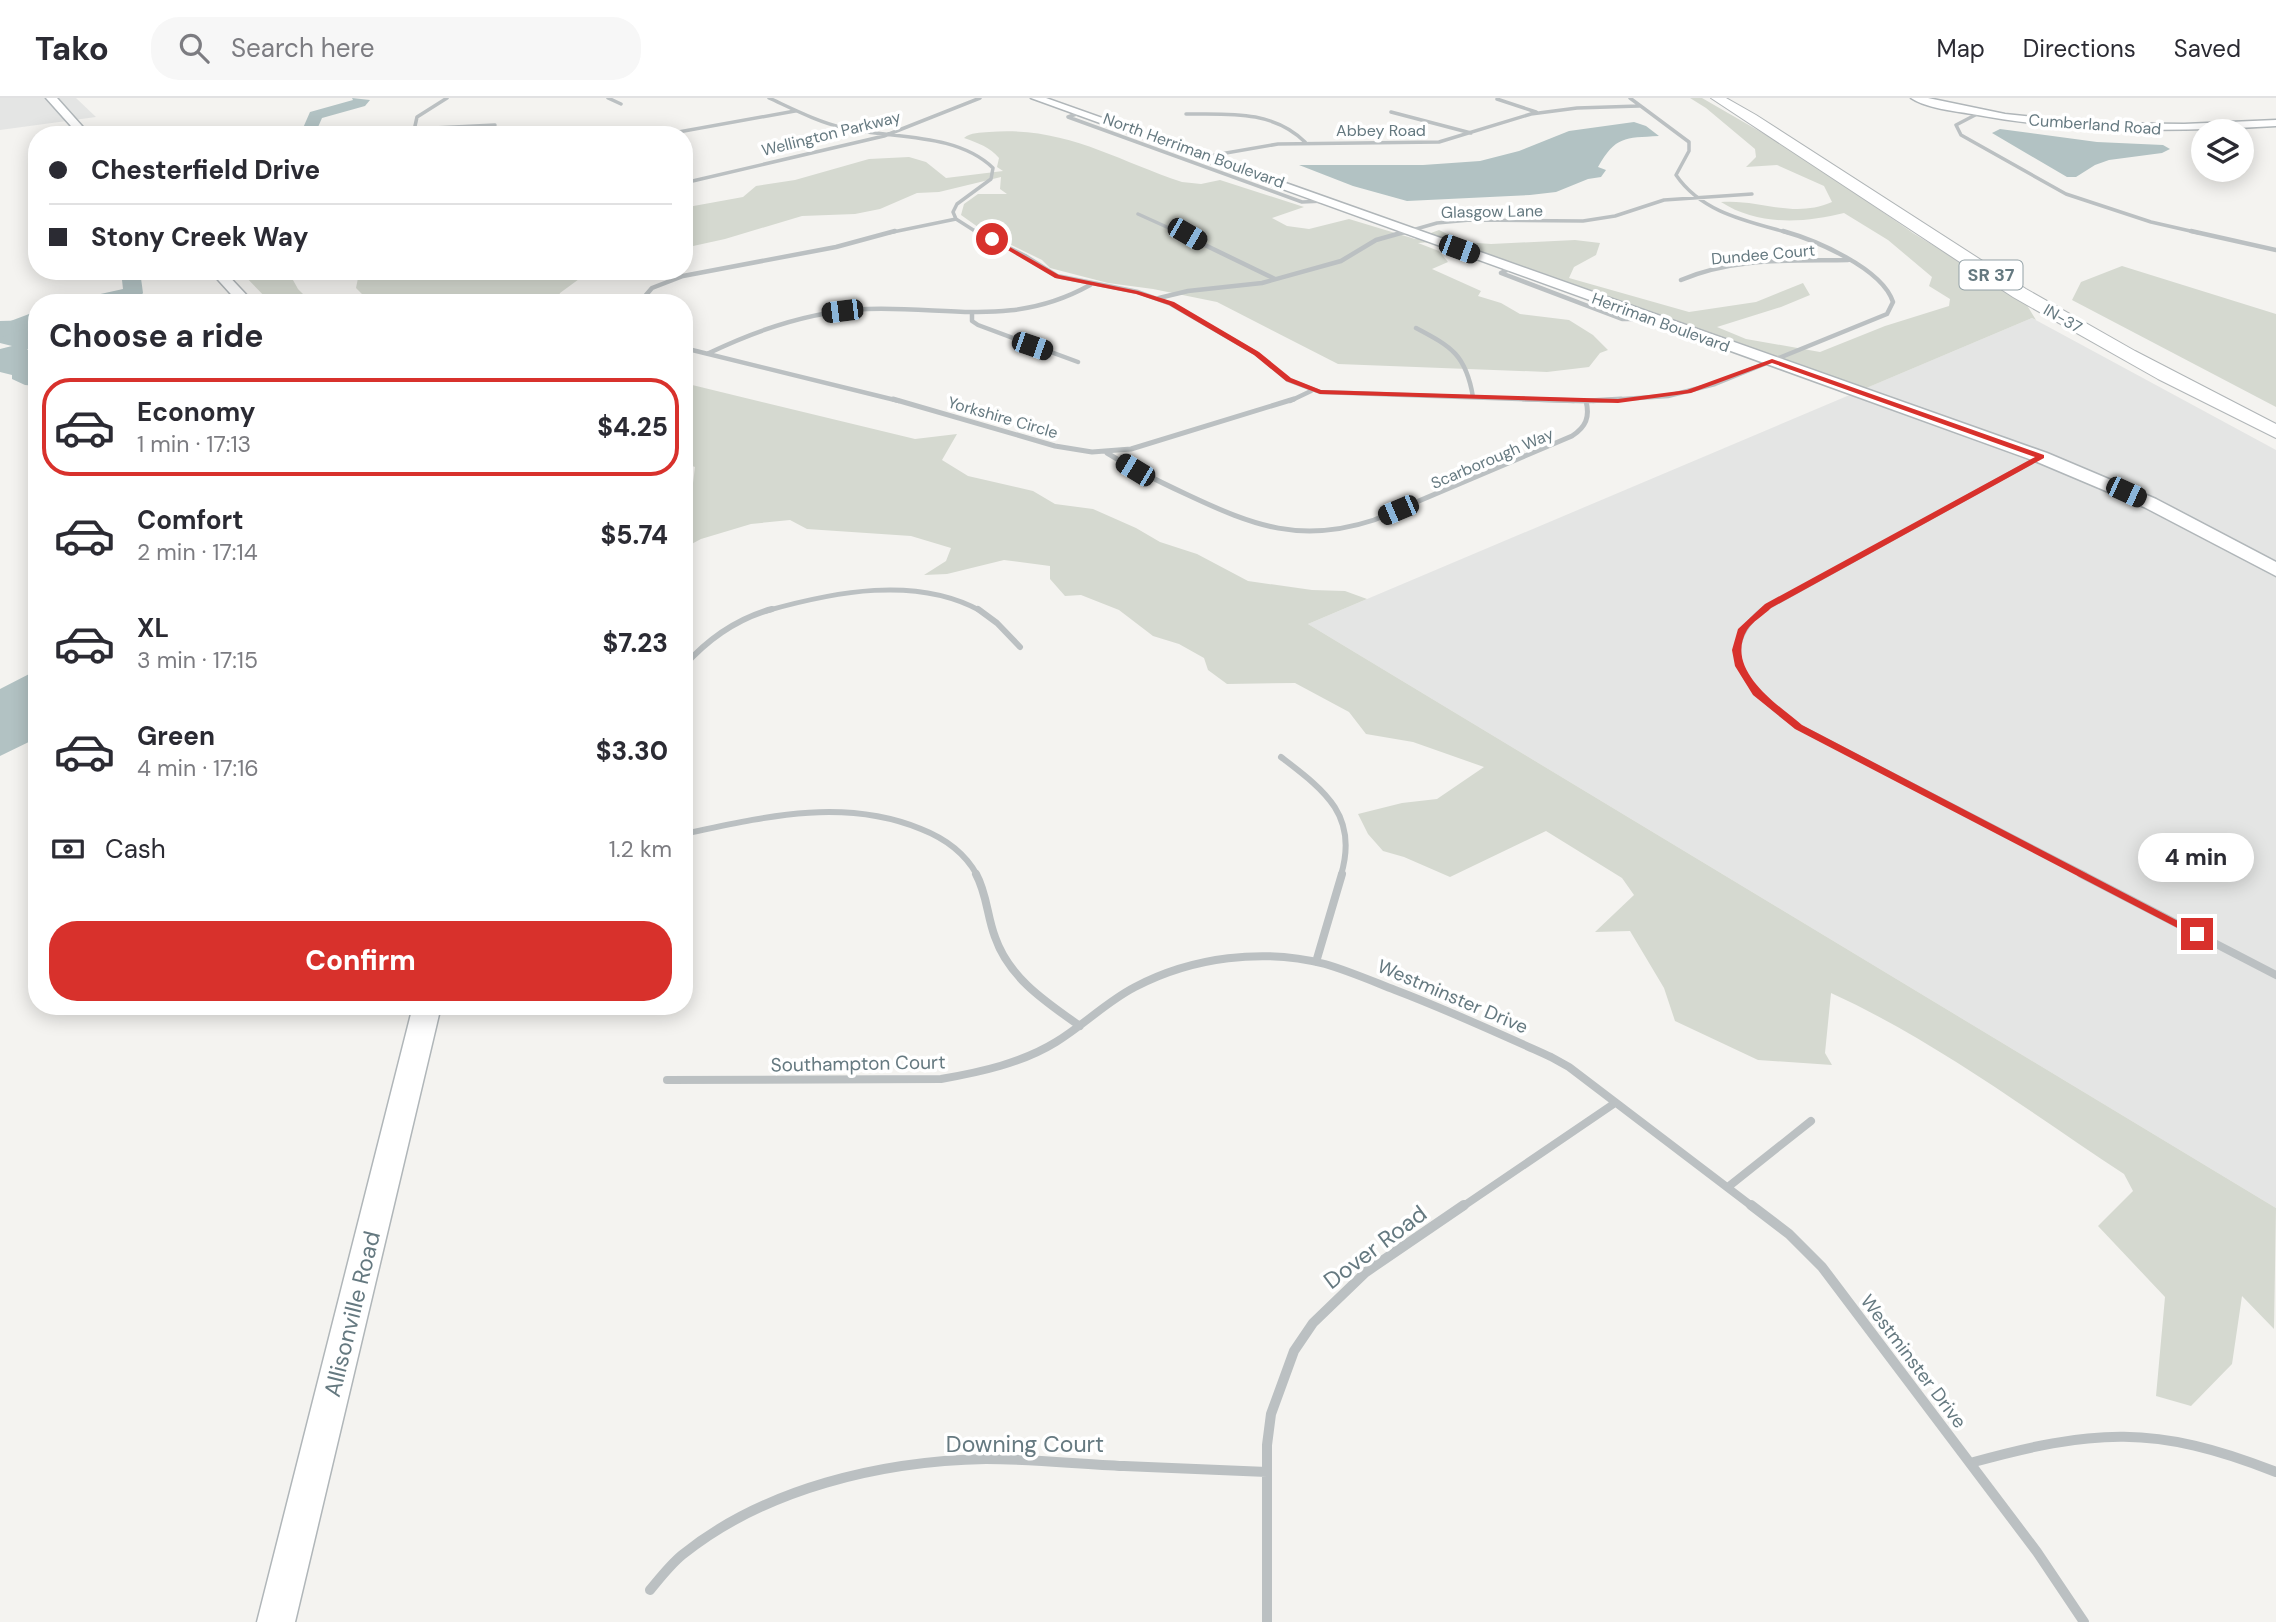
<!DOCTYPE html>
<meta charset="utf-8">
<style>
body{margin:0;font-family:"DM Sans",sans-serif;background:#f7f7f7;color:#2b2b33;height:100vh;display:flex;flex-direction:column;font-size:26px;white-space:nowrap}
*{box-sizing:border-box;margin:0}
p{font-size:23px;color:#7c7c81}
.icon{flex:none;width:38px;height:38px;fill:none;stroke:currentColor;stroke-width:2;stroke-linecap:round;stroke-linejoin:round}
.map{position:relative;flex:1;overflow:hidden}
.details{position:absolute;left:28px;top:196px;width:665px;height:721px;display:flex;flex-direction:column;background:#fff;border-radius:28px;box-shadow:0 4px 18px #0003}
.details>*{flex:none}
.banner{position:absolute;left:28px;top:28px;width:665px;height:154px;border-radius:28px;box-shadow:0 4px 18px #0003;display:grid;align-content:center;height:154px;padding:0 21px;background:#fff}
.tools{position:absolute;left:2191px;top:21px;display:grid;gap:14px}
.tools a{display:grid;place-items:center;width:63px;height:63px;border-radius:50%;background:#fff;box-shadow:0 4px 18px #0003;font-size:35px}
.end{position:absolute;width:32px;height:32px;margin:-16px;border:9px solid #d8312c;background:#fff;box-shadow:0 0 0 4px #fff}
.from{border-radius:50%}
.bubble{position:absolute;height:49px;border-radius:24px;background:#fff;box-shadow:0 4px 18px #0003;font-size:23px;font-weight:800;line-height:49px;text-align:center}
.car{position:absolute;width:21px;height:42px;margin:-21px -10px;border-radius:9px;box-shadow:0 0 5px 2px #0007;background:linear-gradient(#222 24%,#8ab4d8 0 40%,#222 0 76%,#8ab4d8 0 86%,#222 0)}
.banner b{display:flex;align-items:center;gap:24px;height:66px;font-size:26px}
.banner b+b{border-top:2px solid #e1e1e2}
.banner i{width:18px;height:18px;background:#2b2b33}
ul{padding:0;list-style:none}
li{display:flex;align-items:center;gap:21px;height:98px;margin:0 14px 10px;padding:0 7px;border:4px solid transparent;border-radius:28px}
li div{flex:1}
li b{display:block;font-size:26px}
li em{font-style:normal;font-weight:800}
li.active{border-color:#d8312c}
li>.icon{width:63px;height:63px;stroke-width:1.5}
h2{padding:0 21px;font-size:32px;line-height:84px}
.pay{display:flex;align-items:center;gap:18px;height:77px;padding:0 21px;font-size:26px}
.pay p{margin-inline-start:auto}
.button{display:flex;gap:14px;margin-top:auto;padding:14px 21px}
.button a{flex:1;height:80px;border-radius:28px;background:#d8312c;color:#fff;font-size:28px;font-weight:800;line-height:80px;text-align:center}
header{display:flex;align-items:center;gap:42px;box-sizing:border-box;height:98px;padding:0 35px;background:#fff;border-bottom:2px solid #e1e1e2}
header strong{font-size:33px}
nav{display:flex;gap:38px;margin-inline-start:auto;font-size:24px}
.search{width:490px;height:63px;background:#f7f7f7;display:flex;align-items:center;gap:18px;box-sizing:border-box;padding:0 24px;border-radius:28px;color:#7c7c81;font-size:26px}
.map>svg:first-child{display:block}
.built{fill:#e4e5e4}
.green{fill:#d5d9d0}
.water{fill:#b2c2c3}
.lines{fill:none;stroke-linecap:round;stroke-linejoin:round}
.river{fill:#b2c2c3;fill-rule:evenodd}
.secondary-casing{stroke:#b0b6b9;stroke-width:3}
.highway-casing{stroke:#b0b5b7;stroke-width:2}
.street-far5{stroke:#bbc0c2;stroke-width:3.5}
.street-far4{stroke:#bbc0c2;stroke-width:4.5}
.street-far3{stroke:#bbc0c2;stroke-width:5}
.street-far2{stroke:#bbc0c2;stroke-width:6}
.street-far1{stroke:#bbc0c2;stroke-width:8}
.street{stroke:#bbc0c2;stroke-width:10}
.secondary{fill:#fff;fill-rule:evenodd}
.highway{fill:#fff;fill-rule:evenodd}
.route{fill:#d8312c}
.labels{text-anchor:middle;stroke-width:7;stroke-linejoin:round;paint-order:stroke}
.far-street-label{font-size:16px;fill:#657980;stroke:#fff}
.shield{fill:#fff;stroke:#93a1a6;stroke-width:2}
.shield-label{font-size:18px;font-weight:bold;fill:#657980}
.street-label{font-size:19px;fill:#657980;stroke:#fff}
.near-street-label{font-size:23px;fill:#657980;stroke:#fff}
</style>
<header>
<strong>Tako</strong>
<div class="search"><svg class="icon" aria-label="search" viewBox="0 0 24 24"><circle cx="10" cy="10" r="6"/><path d="M15 15l6 6"/></svg>Search here</div>
<nav><a>Map</a><a>Directions</a><a>Saved</a></nav>
</header>
<div class="map">
<svg width="2276" height="1524" viewBox="0 0 2276 1524">
<rect width="100%" height="100%" fill="#f4f3f0"/>
<path class="built" d="M0,0h76l20,19 -96,13z
M2032,220l244,132v758l-968,-584z"/>
<path class="green" d="M1690,0h12l97,56 114,79 112,69 11,18 -4,-2 -168,71 -421,-148 -25,2 21,8 9,11 -16,7 49,22 -3,5 23,7 19,11 49,6 24,15 15,15 -8,3 -11,14 -42,5 -209,-8 -121,-62 -64,-13 -45,-6 -58,-15 -8,-8 -57,-28 -24,-17 3,-11 14,-10h29l-7,-5 1,-12 -62,15 -22,1 -37,16 -25,5 -53,2 -77,23 -41,9v-39l4,-2 55,-10 13,-11 39,-6 74,-21 40,-2 17,5 20,16 57,-7 -6,-4 2,-9c-9,-11 -21,-15 -35,-20 7,-6 16,-5 25,-6 76,-6 124,27 193,50l19,2 19,-4 84,27 -32,11 15,8 22,3 40,-10 66,20 24,-9 25,12 27,2 84,-4 25,3 -4,12 -22,12 -5,11 120,34 67,-10 47,-19 7,12 -29,12 -64,20 29,12 74,13 65,-26 64,-20 1,-7 -21,-13 3,-9 -44,-37 -44,-27c-40,10 -86,13 -123,-11 40,-3 72,17 111,0l-8,-16 -47,-21 -31,2 10,-10 -1,-8 -49,-41z
M2122,168l154,48v93l-204,-107 9,-18z
M240,173h48l10,18 14,14h-41z
M391,173h199l-30,22 -4,10h-212l18,-9 -6,-6 2,-10z
M684,285l231,56 42,-5 -15,26 26,16 65,15 22,13 38,5 43,19 24,14 37,12 51,27 64,9 33,1 22,8 -59,25 968,584 -2,121 -32,-33 -10,68 -41,42 -35,-10 9,-99 -67,-71 35,-35 -9,-17c-96,-63 -188,-133 -293,-181l-6,60 7,12 -74,-5 -83,-39 -11,-33 -34,-57 -35,1 39,-37 -12,-17 -76,-47 -96,46 -46,-20 -21,-6 -15,-17 -10,-20 44,-11 35,-4 47,-32 -71,-25 -47,-8 -17,-22 -54,-29 -68,1 -19,-14 -4,-12 -25,-14 -26,-8 -34,-26 -38,-15 -16,1 -15,-17v-13l-46,-6 -57,14 -23,1 22,-14 5,-13 -40,-12 -104,-7 -17,-9 -39,4 -50,15 -17,9v-36l6,-5 5,-40 -11,-4z"/>
<path class="water" d="M1634,24l12,4 13,10c-35,2 -43,0 -61,31l8,3 -5,7 -13,2 -32,13 -26,3 -123,6 -54,-15 -54,-21h124l57,-4 39,-10 50,-20z
M2000,31l97,13 66,3 7,4 -8,4 -53,7 -14,5 -19,12h-9l-75,-44z
M37,222v30l-10,-1 10,11v26l-12,-1 -13,-6v-4l-12,-3v-23l12,-3 -12,-3v-22z
M37,572v68l-37,18v-67z"/>
<g class="lines">
<path class="river" d="M352,0l18,2 -5,6 -43,12 -7,16 -27,1 15,-7 7,-16 43,-12z
M121,173h19l3,22 -3,4 -25,6h-40l3,-4 45,-10z
M37,213v13l-37,14v-13z"/>
<g class="secondary-casing">
<path id="secondary" d="M46,0h11l33,37h-11z
M1031,0h15l1001,355 109,46 120,63v14l-132,-69 -109,-46z
M1911,0h17l77,16 89,9 90,1 92,-4v6c-102,6 -203,7 -304,-12 -18,-3 -46,-6 -61,-16z
M210,173h14l30,32h-15z
M413,908h28l-146,616h-38z"/>
</g>
<g class="highway-casing">
<path id="highway" d="M1711,0h15l30,17 270,174 109,62 141,73v14l-118,-59 -145,-82z"/>
</g>
<path class="street-far5" d="M608,0l13,6
M769,0c24,11 49,24 75,30 47,11 112,4 149,40l-2,11 -34,25 -4,8 3,7 22,14
M1630,0l59,44v9l-13,24c26,38 71,46 113,58
M1497,1l39,13
M1391,14l80,21
M1079,15l-11,4 234,85 23,-1
M1979,15l-23,12 5,10 105,59 85,28 48,11
M1186,16c42,0 87,-4 119,28
M413,31l82,-4
M413,37l4,-18 30,-19
M662,37l133,-24
M1203,59l75,-13 161,-2 92,-28 46,-6 62,-2
M684,85l200,-47 96,-38
M1138,116l42,19
M888,135l68,-14
M1402,135l35,-10 33,-3 113,1 32,-5 49,-16 88,-6"/>
<path class="street-far4" d="M975,133l50,25 32,20 81,16 33,12 86,50 31,26 32,12 254,9
M1176,133l99,48
M2191,133l85,19
M1511,170l-10,5 121,46h31
M1681,182c53,-23 110,-19 167,-20
M1159,200l29,-7 74,-8 79,-22 35,-21 32,-9
M639,205l13,-15 31,-12 153,-29 59,-16
M972,214v9l6,4 100,37
M1416,230c36,19 50,27 57,69
M684,250l215,53
M709,255c50,-24 102,-42 158,-44 82,-3 146,19 223,-24
M1290,303l21,-10
M1593,303l75,-5 47,-12 172,-70 6,-12c-11,-34 -78,-62 -110,-71"/>
<path class="street-far3" d="M893,301l162,47 37,6 39,-3 163,-50
M1523,301l63,2 35,-2
M1107,355c26,16 53,29 81,42 66,31 113,49 186,25l198,-84c14,-9 18,-19 14,-35
M766,513c67,-19 150,-36 215,0
M1761,513l279,-154"/>
<path class="street-far2" d="M978,511l19,14 23,24
M1764,511c-58,45 -7,89 35,118l286,148
M684,568c24,-27 52,-47 88,-57
M1281,659c43,33 78,58 60,118
M684,736c79,-17 159,-37 237,-5 23,9 44,24 56,46"/>
<path class="street-far1" d="M976,776c11,20 11,42 19,63 14,41 51,65 85,89
M2081,776l195,101
M1316,864l26,-88
M667,982l274,-1c40,-7 81,-16 115,-37 28,-17 50,-40 79,-55 57,-30 128,-39 190,-23 24,7 47,17 70,26 53,20 105,44 156,67l18,10 184,140
M1728,1089l83,-66
M1462,1109l153,-104"/>
<path class="street" d="M1751,1107l38,29 33,33 215,285 47,70
M1970,1365c123,-34 185,-39 306,9
M650,1492c10,-12 20,-25 32,-35 83,-67 200,-94 304,-96 46,0 92,5 138,7 48,2 95,4 143,6
M1267,1524v-177l4,-31 23,-63 19,-28 53,-51 98,-67"/>
<use href="#secondary" class="secondary"/>
<use href="#highway" class="highway"/>
</g>
<path class="route" d="M994,140l65,37 79,16 36,11 85,50 32,26 30,12 297,9 69,-9 85,-31 272,96v3l-273,150c-7,7 -19,14 -24,22 -23,40 30,74 55,95l401,209 -6,4 -4,-2 -398,-207 -42,-34 -18,-29 -3,-16 6,-21 27,-25 270,-147 -263,-94 -81,30 -73,10 -298,-9 -34,-13 -32,-26 -85,-50 -33,-11 -81,-16 -66,-39z"/>
<g class="labels">
<g class="far-street-label">
<text transform="translate(2095 26) rotate(4)" y="6">Cumberland Road</text>
<text x="1381" y="38">Abbey Road</text>
<text transform="translate(831 35) rotate(-14)" y="6">Wellington Parkway</text>
<text transform="translate(1194 52) rotate(20)" y="6">North Herriman Boulevard</text>
<text transform="translate(1492 113) rotate(-1)" y="6">Glasgow Lane</text>
<text transform="translate(1763 156) rotate(-5)" y="6">Dundee Court</text>
<text transform="translate(2063 220) rotate(30)" y="6">IN-37</text>
<text transform="translate(1661 224) rotate(20)" y="6">Herriman Boulevard</text>
<text transform="translate(1003 319) rotate(16)" y="6">Yorkshire Circle</text>
<text transform="translate(1492 360) rotate(-23)" y="6">Scarborough Way</text>
</g>
<rect class="shield" x="1959.5" y="162.5" width="63" height="29" rx="5"/>
<g class="shield-label">
<text x="1991" y="183">SR 37</text>
</g>
<g class="street-label">
<text transform="translate(1453 898) rotate(23)" y="7">Westminster Drive</text>
<text transform="translate(858 965) rotate(-1)" y="7">Southampton Court</text>
<text transform="translate(1914 1263) rotate(53)" y="7">Westminster Drive</text>
</g>
<g class="near-street-label">
<text transform="translate(1375 1149) rotate(-37)" y="8">Dover Road</text>
<text transform="translate(352 1216) rotate(-76)" y="8">Allisonville Road</text>
<text x="1025" y="1354">Downing Court</text>
</g>
</g>
</svg>
<div class="tools">
<a><svg class="icon" aria-label="layers" viewBox="0 0 24 24"><path d="M12 4l9 5-9 5-9-5zM3 14l9 5 9-5"/></svg></a>
</div>
<i class="end from" style="left:992px;top:141px"></i>
<i class="end" style="left:2197px;top:836px"></i>
<div class="bubble" style="left:2138px;top:735px;width:116px">4 min</div>
<i class="car" style="left:1187px;top:136px;rotate:120deg"></i>
<i class="car" style="left:1459px;top:151px;rotate:110deg"></i>
<i class="car" style="left:842px;top:213px;rotate:263deg"></i>
<i class="car" style="left:1032px;top:248px;rotate:109deg"></i>
<i class="car" style="left:1135px;top:372px;rotate:301deg"></i>
<i class="car" style="left:2126px;top:394px;rotate:115deg"></i>
<i class="car" style="left:1398px;top:412px;rotate:247deg"></i>
<div class="banner">
<b><i class="from"></i>Chesterfield Drive</b>
<b><i></i>Stony Creek Way</b>
</div>
<section class="details">
<h2>Choose a ride</h2>
<ul>
<li class="active"><svg class="icon" aria-label="car" viewBox="0 0 24 24"><path d="M5 17H2v-5l4-1 3-4h7l3 4 3 1v5h-3M9 17h6M6 11h13"/><circle cx="7" cy="17" r="2"/><circle cx="17" cy="17" r="2"/></svg><div><b>Economy</b><p>1 min · 17:13</p></div><em>$4.25</em></li>
<li><svg class="icon" aria-label="car" viewBox="0 0 24 24"><path d="M5 17H2v-5l4-1 3-4h7l3 4 3 1v5h-3M9 17h6M6 11h13"/><circle cx="7" cy="17" r="2"/><circle cx="17" cy="17" r="2"/></svg><div><b>Comfort</b><p>2 min · 17:14</p></div><em>$5.74</em></li>
<li><svg class="icon" aria-label="car" viewBox="0 0 24 24"><path d="M5 17H2v-5l4-1 3-4h7l3 4 3 1v5h-3M9 17h6M6 11h13"/><circle cx="7" cy="17" r="2"/><circle cx="17" cy="17" r="2"/></svg><div><b>XL</b><p>3 min · 17:15</p></div><em>$7.23</em></li>
<li><svg class="icon" aria-label="car" viewBox="0 0 24 24"><path d="M5 17H2v-5l4-1 3-4h7l3 4 3 1v5h-3M9 17h6M6 11h13"/><circle cx="7" cy="17" r="2"/><circle cx="17" cy="17" r="2"/></svg><div><b>Green</b><p>4 min · 17:16</p></div><em>$3.30</em></li>
</ul>
<div class="pay"><svg class="icon" aria-label="cash" viewBox="0 0 24 24"><path d="M3 7h18v10H3z"/><circle cx="12" cy="12" r="2"/></svg>Cash<p>1.2 km</p></div>
<div class="button"><a>Confirm</a></div>
</section>
</div>
